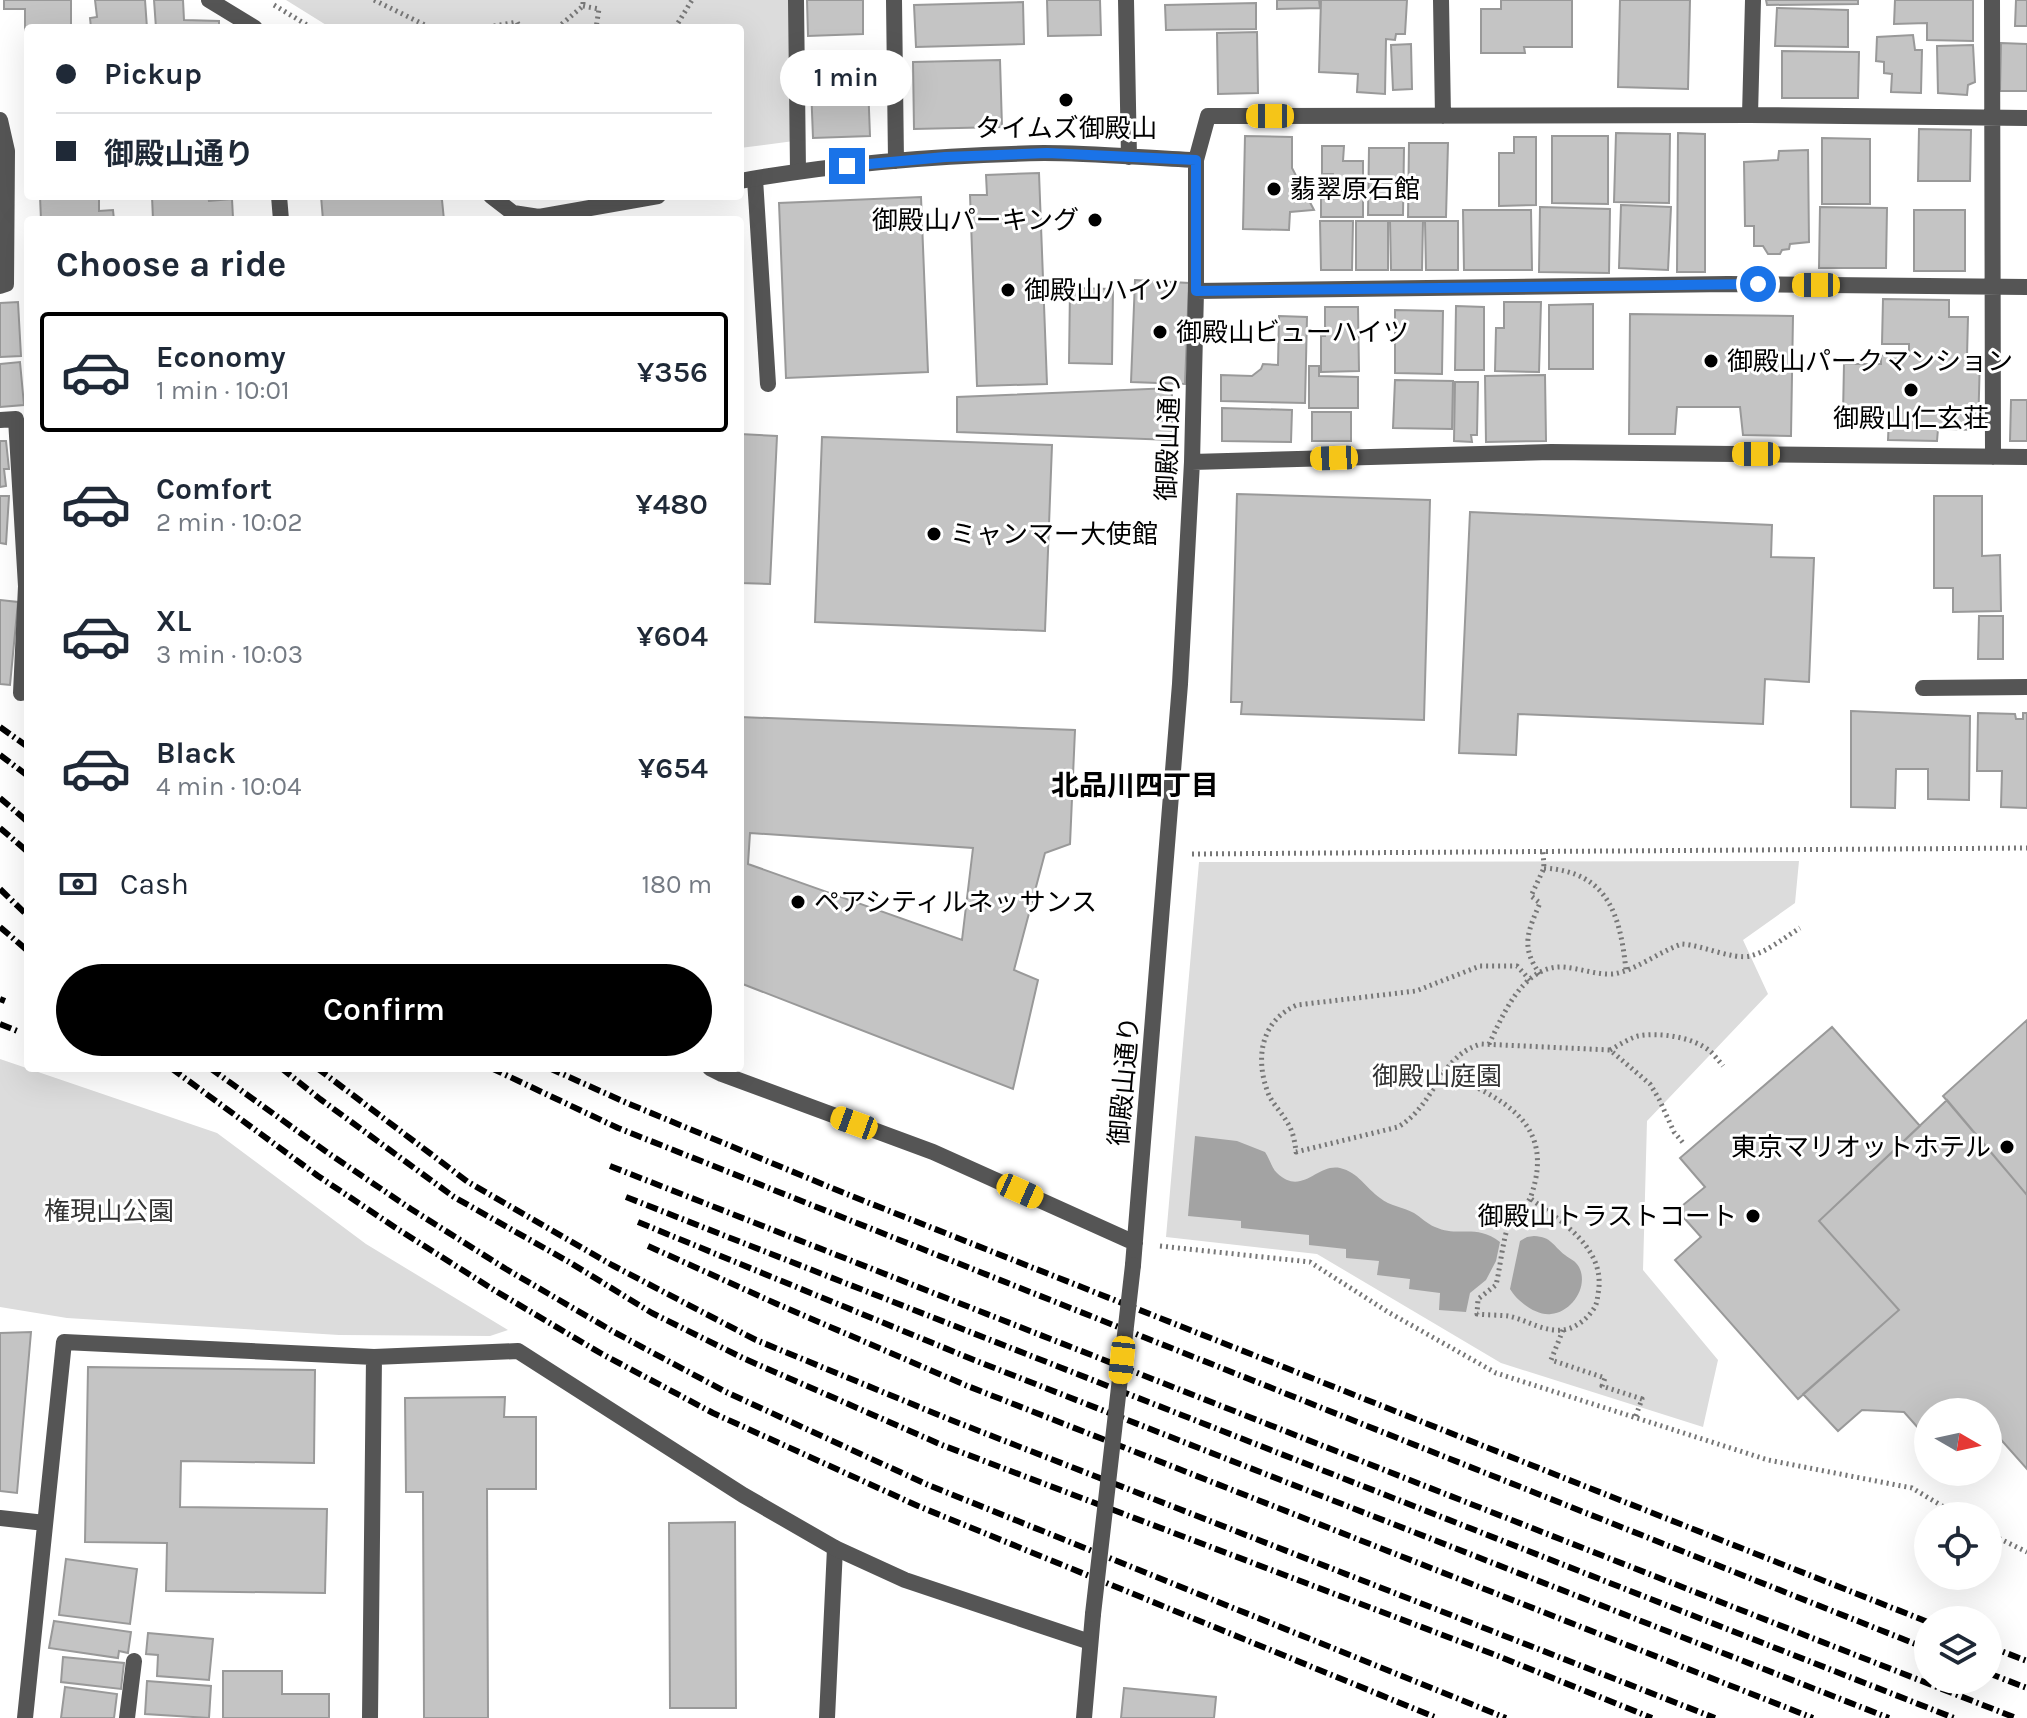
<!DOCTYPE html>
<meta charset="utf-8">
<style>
body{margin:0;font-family:Karla,"Noto Sans JP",sans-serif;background:#f2f2f3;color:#1f2937;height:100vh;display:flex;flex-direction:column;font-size:30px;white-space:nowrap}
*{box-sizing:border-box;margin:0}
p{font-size:26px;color:#747a83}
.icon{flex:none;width:44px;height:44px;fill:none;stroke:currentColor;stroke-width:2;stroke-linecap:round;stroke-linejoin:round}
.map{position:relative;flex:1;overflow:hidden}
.details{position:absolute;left:24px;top:216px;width:720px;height:856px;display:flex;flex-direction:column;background:#fff;border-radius:8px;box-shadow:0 8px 32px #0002}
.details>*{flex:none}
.hud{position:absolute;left:24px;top:24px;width:720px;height:176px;border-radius:8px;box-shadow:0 8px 32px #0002;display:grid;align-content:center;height:176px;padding:0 32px;background:#fff}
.needle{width:52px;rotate:99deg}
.fabs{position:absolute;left:1914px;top:1398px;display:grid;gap:16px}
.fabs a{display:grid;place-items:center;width:88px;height:88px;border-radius:50%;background:#fff;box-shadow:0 8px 32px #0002;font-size:40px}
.end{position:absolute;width:36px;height:36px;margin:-18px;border:10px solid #1a73e8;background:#fff;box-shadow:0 0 0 4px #fff}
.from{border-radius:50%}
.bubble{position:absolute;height:56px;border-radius:28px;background:#fff;box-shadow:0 8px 32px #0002;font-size:26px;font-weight:600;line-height:56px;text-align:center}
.car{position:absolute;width:24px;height:48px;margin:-24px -12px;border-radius:10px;box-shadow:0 0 6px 2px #0007;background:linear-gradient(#f5c518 24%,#345 0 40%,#f5c518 0 76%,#345 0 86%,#f5c518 0)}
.hud b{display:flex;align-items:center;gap:28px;height:76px;font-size:30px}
.hud b+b{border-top:2px solid #e0e1e3}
.hud i{width:20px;height:20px;background:#1f2937}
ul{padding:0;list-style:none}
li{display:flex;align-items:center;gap:24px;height:120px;margin:0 16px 12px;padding:0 16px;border:4px solid transparent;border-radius:8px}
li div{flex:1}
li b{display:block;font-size:30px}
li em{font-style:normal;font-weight:600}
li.current{border-color:#000}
li>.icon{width:72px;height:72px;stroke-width:1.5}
h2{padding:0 32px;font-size:36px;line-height:96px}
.pay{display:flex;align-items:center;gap:20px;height:88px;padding:0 32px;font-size:30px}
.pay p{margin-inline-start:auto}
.button{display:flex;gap:16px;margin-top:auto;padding:16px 32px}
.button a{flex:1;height:92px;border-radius:48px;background:#000;color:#fff;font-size:32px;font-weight:600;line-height:92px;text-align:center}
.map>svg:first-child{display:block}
.green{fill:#dcdcdc}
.water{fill:#a3a3a3}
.building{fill:#c4c4c4;stroke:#999;stroke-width:2;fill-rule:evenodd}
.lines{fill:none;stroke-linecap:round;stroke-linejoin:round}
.path{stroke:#777;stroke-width:5;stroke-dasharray:2 4;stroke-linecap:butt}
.service{stroke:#555;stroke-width:16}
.minor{stroke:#555;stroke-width:16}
.rail{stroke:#000;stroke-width:6;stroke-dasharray:12 4 2 4;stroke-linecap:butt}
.minor-bridge{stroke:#555;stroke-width:16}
.route{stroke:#1a73e8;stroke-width:10}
.poi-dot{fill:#000;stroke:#fff;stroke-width:3}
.labels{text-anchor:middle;stroke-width:6;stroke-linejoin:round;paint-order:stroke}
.poi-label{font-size:26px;fill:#000;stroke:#fff;text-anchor:start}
.street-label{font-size:26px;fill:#000;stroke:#fff}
.park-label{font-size:26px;fill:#333;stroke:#fff}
.neighbourhood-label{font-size:28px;font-weight:bold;fill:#000;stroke:#fff}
</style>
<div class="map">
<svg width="2027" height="1718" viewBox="0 0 2027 1718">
<rect width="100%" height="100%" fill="#fff"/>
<path class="green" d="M286,0h504l4,141 -54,7v-120h-409z
M1799,861l-4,42 -52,37 25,54 -121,127 -4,149 75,90 -15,67 -202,-64 -184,-109 -151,-17 33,-375z
M0,1059l217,74 149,111 142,86 -18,6 -151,-1 -272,-17 -67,-11z"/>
<path class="water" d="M1195,1136l42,5 28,11c5,7 6,15 12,21 25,24 40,-10 63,-5 18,4 26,20 40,30 10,8 23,9 34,15 7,4 13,11 21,14 24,11 40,-4 65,15l-4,19 -10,19 -16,13 -4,19 -27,-2 1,-17 -31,-4 1,-10 -33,-4 2,-14 -33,-3v-9l-37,-4v-10l-68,-7v-7l-53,-5z
M1534,1236c18,1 18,9 31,19 5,4 11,6 14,12 10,19 -7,45 -28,47 -15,2 -34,-13 -41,-25l10,-48 7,-4z"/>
<path class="building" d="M4,0h67v28h-43v9h-3v-28h-21z
M95,0h50l2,28h-56l-1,-10 7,-1z
M154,0h29l1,20 35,1v7h-63z
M807,0h56v34l-55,2z
M1047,0h53l1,35 -53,1z
M1277,0h42l1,8 -43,1z
M1321,0h86l-2,34h-9l-1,6 -9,-1 -1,55 -28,-2 1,-18 -39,-2z
M1501,0h71v47h-48l1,6h-44v-44h20z
M1620,0h70l-2,89 -70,-2z
M1766,0h92v4l-91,1z
M1895,0h78v41l-46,-1v-17l-33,1z
M2016,0h11v26h-12z
M1023,2l1,42 -108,3 -2,-42z
M1256,3v26l-90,1 -1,-25z
M1777,8l71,2v37l-73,-1z
M1257,32l1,61 -40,1 -1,-61z
M1913,35l2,15h7l-1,43 -30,-1 1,-18 -8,-1v-11l-8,-1 1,-24z
M2001,43l26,1v47h-27z
M1411,44l1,45 -19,1 -2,-45z
M1973,45l2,37 -7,3 -1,10 -29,-2 -1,-47z
M1782,51l77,1 -1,46h-76z
M867,57l3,79 -57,2 -3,-78z
M1000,60l2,67 -88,2 -1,-67z
M1919,129l52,1 -1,51h-52z
M1616,133l54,1 -1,69 -55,-1z
M1678,133l27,1v138h-28z
M1245,136l47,1v31l22,42 -24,2 -1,18 -46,-1z
M1552,136h56v68l-56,-1z
M1514,137h22v68l-37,1v-53h15z
M1822,138l48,1v65h-48z
M1409,143h39l-2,74h-38z
M1322,146h22l-1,15h20v56h-42v-28h12v-15h-11z
M1369,148h35l-1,67h-35z
M1808,150l1,92 -19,2 -1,5 -7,1 -2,4h-12l-5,-8h-9v-20h-9l-1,-64 34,-2 1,-9z
M1039,173l8,211 -70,2 -7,-191h17l-1,-20z
M40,196h59v15l14,-1 1,10h-73z
M152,196h56l1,5 23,-2 1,19 -23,2h-57z
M321,196h115l6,4 2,20h-121z
M921,197l7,175 -142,6 -7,-175z
M1621,205l50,2 -3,63 -49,-2z
M1540,207l70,2 -1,64 -70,-1z
M1820,207l67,1 -1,60h-67z
M1463,210h68l1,60h-68z
M1914,210h51v61h-51z
M1320,221h33l-1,49h-31z
M1356,221h32v49h-32z
M1390,221h33l-1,49h-31z
M1425,221h33v49h-32z
M1135,280l54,3 -4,101 -54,-2z
M1070,288l43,1 -1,75 -43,-1z
M1883,299l66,1v17h19l-1,40h13l-2,73 -40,-1 -1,12 -49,-1 1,-24 -46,-1 1,-51h37v-9l28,1v-12h-27z
M18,302l3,54 -21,1v-54z
M1504,302h37l-2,70 -44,-1 1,-43h8z
M1593,304v65h-44v-64z
M1456,306l28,1v63h-29z
M1325,307h33l1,64 -38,1v-36h4z
M1395,310l48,1 -1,63 -47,-1z
M1630,314l163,2 -2,120 -48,-1 -3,-28h-63l-2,27h-46z
M1279,316l28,1 -2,86 -84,-2v-26l31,1 9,-7 2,-5 15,1z
M20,362l4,43 -24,2v-43z
M1309,366h10v10l39,1v31h-49z
M1545,375l1,66 -60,1 -1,-66z
M1395,380l58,1 -1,48 -59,-1z
M1455,382h23l-1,53h-6l1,7 -18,-1z
M1172,388v52l-215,-8v-35z
M2011,400h16v41h-17z
M1222,408l70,2 -1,32 -69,-1z
M1312,412h39v29h-39z
M740,434l37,2 -7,148 -30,-1z
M822,437l230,8 -7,186 -230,-9z
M0,441h6l3,28h-5l2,17 -6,1z
M1237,494l193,6 -6,220 -183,-6 1,-12h-11z
M0,496h9l-3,48 -6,-1z
M1934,496h48v60l18,-1 1,56 -48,1v-24h-19z
M1470,512l302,13 -1,32 43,1 -5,124 -44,-3 -2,45 -245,-10 -2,41 -57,-2z
M0,600l18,2 -8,83 -10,-1z
M1979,616h24v43h-25z
M1851,711l119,5 -1,84 -41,-1v-30h-32l-1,39 -44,-1z
M1978,713l37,1 1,5h7v-6h4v95l-26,-1 1,-36h-25z
M740,717l335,13 -5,114 -25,9 -31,117 24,10 -25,109 -273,-106zM750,833l223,15 -11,92 -214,-76z
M2027,1020v175l-84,-99z
M1832,1027l88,99 -101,95 80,89 -101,89 -123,-139 26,-23 -24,-27 28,-23 -25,-29z
M1947,1100l80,95v274l-39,-44v-13h-12l-4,-5 -5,5h-39v27l-24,-27 -42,-2 -24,21 -35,-37 96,-84 -80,-89z
M31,1332l-14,161 -17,-2v-158z
M88,1367l227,3 -1,93 -133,-2 -1,46 147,2 -2,84 -159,-2 1,-48 -82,-1z
M505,1397l-1,20h32v72h-49l1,229h-64l-1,-226h-17l-1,-94z
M735,1522l1,186h-66l-1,-185z
M66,1559l71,10 -7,55 -71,-9z
M54,1621l77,11 -3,21 -9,-2 -1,7 -69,-10z
M148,1633l65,6 -4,41 -52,-4 1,-21 -12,-1z
M63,1657l61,6 -3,26 -60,-7z
M223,1671h59v23h47v24h-106z
M147,1681l64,5 -2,32 -64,-4z
M65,1687l52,7 -3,24h-53z
M1124,1688l92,9 -2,21h-93z"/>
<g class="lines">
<path class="path" d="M374,0l57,28
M274,5l38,23
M583,6l16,3 -3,19
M482,28l35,-6 3,6
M557,28l26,-22v-6
M675,28l17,-28
M1192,854l835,-6
M1544,868c64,4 76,46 82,102
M1540,974c-20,-27 -12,-43 0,-71l-9,-7 13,-28 -1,-17
M1530,980l-13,-14h-37l-64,25 -119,14c-35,15 -42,51 -30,85 4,13 14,21 20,32 6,9 8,20 9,30l102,-25c22,-13 32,-34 46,-55 56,26 113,49 87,124 -4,11 -18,17 -22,28 -6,14 -9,45 -13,61l-18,14 -1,15c10,1 21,1 31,2 17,3 35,16 54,14 12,-1 24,-10 30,-19 5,-6 5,-10 6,-17 9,-45 -36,-72 -67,-95
M1489,1044c14,-29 34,-79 74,-77 16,1 33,8 50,7 22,-3 47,-23 69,-30 20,1 51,16 68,12 17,-4 35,-19 50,-28
M1610,1050c9,-5 18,-11 28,-14 22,-4 56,1 73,16 4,4 8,9 12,14
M1444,1072c11,-14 20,-23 37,-28l129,6 40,34 9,15 15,33 10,12
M1160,1246l150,16 78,50 108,61 272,87 144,28 47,28
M1563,1330l-12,30 54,18 -3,8 40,13 -7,19
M1988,1533l39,19"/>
<path class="service" d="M796,0l2,171
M755,179l13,205
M0,420l16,-1 10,167 -5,107
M1923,688l104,-1
M127,1718l7,-57
M827,1718l8,-170"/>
<path class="minor" d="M209,0l46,28
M894,0l2,161
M1126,0l3,157
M1441,0l2,116
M1992,0l1,457
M1750,115l3,-115
M0,120l7,31 -1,133 -6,2
M740,181c100,-18 202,-26 304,-28 50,0 101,5 152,7
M279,196l2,24
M491,196l22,17 26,4 119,-21
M1196,291l532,-7 299,3
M1192,462l359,-10 476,5
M710,1068l12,6 211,78 202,91
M1133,1265l47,-581 12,-222 4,-171v-131l12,-44 542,-1 277,3
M0,1518l45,5
M25,1718l39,-376 310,15
M370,1718l4,-361 144,-6 225,144 92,53 70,32 185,62
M1084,1718l9,-104"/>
<path class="rail" d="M0,727l28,20
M0,755l28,21
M0,798l28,24
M0,828l28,24
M0,889l28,27
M0,927l28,24
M0,999l5,2
M0,1024l20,8
M171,1068l147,108 81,54 95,60 108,64 111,59 205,93 519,212
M210,1068l118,85 83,56 95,60 108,63 112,60 200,92 580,234
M281,1068l39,31 134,98 115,65 83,51 93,46 197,86 556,211 154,62
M317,1068l151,114 144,83 144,75 195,80 764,298
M491,1068l127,60 1310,521
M549,1068l78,35 217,90 1084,429
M610,1166l1406,552
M626,1197l1328,521
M638,1222l336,138 915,358
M648,1246l129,58 188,81 848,333
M1988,1646l39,15
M1988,1673l39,15"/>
<path class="minor-bridge" d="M1093,1614l40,-349"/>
</g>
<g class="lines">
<path class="route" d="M847,166l98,-9 102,-4 149,7v131l562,-7"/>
</g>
<g class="poi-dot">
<circle cx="1066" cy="100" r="8"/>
<circle cx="1274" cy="189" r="8"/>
<circle cx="1095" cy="220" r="8"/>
<circle cx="1008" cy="290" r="8"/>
<circle cx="1160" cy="332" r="8"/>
<circle cx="1711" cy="361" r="8"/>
<circle cx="1911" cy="390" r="8"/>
<circle cx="934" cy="534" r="8"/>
<circle cx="798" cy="902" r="8"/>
<circle cx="2007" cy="1147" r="8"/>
<circle cx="1753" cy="1216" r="8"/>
</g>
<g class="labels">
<g class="poi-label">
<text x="1066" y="137" text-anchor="middle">タイムズ御殿山</text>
<text x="1290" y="198">翡翠原石館</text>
<text x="1079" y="229" text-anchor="end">御殿山パーキング</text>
<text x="1024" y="299">御殿山ハイツ</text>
<text x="1176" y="341">御殿山ビューハイツ</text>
<text x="1727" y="370">御殿山パークマンション</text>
<text x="1911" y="427" text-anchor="middle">御殿山仁玄荘</text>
<text x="950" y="543">ミャンマー大使館</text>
<text x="814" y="911">ペアシティルネッサンス</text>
<text x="1991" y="1156" text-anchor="end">東京マリオットホテル</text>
<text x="1737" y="1225" text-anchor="end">御殿山トラストコート</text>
</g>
<g class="street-label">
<text transform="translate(1168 436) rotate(-88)" y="9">御殿山通り</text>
<text transform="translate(1124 1081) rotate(-85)" y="9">御殿山通り</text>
</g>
<g class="park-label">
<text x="1437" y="1085">御殿山庭園</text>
<text x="109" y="1220">権現山公園</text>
</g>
<g class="neighbourhood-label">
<text x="1135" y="795">北品川四丁目</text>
</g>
</g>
</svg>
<div class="fabs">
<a><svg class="needle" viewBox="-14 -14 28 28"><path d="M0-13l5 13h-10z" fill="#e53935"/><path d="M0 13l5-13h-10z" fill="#747a83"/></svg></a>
<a><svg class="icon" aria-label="locate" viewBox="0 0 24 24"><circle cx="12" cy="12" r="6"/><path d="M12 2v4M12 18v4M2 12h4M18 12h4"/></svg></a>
<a><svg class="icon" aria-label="layers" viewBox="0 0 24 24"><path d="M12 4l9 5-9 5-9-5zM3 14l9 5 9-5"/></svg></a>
</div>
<i class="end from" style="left:1758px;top:284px"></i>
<i class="end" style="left:847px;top:166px"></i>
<div class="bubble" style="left:780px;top:50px;width:132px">1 min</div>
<i class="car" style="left:1270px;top:116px;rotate:270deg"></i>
<i class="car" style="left:1816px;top:285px;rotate:270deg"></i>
<i class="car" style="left:1756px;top:454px;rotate:270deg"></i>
<i class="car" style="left:1334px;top:458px;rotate:268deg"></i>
<i class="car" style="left:854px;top:1123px;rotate:290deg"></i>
<i class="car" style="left:1020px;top:1191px;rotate:114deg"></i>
<i class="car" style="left:1122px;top:1360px;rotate:186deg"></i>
<div class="hud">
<b><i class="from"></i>Pickup</b>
<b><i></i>御殿山通り</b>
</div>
<section class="details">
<h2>Choose a ride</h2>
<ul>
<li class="current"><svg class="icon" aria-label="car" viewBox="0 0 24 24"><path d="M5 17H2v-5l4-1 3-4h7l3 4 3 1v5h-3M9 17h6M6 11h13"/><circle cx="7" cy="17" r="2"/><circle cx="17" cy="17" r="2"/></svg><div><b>Economy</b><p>1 min · 10:01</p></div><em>¥356</em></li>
<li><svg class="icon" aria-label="car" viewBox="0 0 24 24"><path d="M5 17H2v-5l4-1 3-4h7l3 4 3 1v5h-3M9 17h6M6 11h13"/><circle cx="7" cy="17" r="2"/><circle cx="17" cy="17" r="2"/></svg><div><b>Comfort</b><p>2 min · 10:02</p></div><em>¥480</em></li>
<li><svg class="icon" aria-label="car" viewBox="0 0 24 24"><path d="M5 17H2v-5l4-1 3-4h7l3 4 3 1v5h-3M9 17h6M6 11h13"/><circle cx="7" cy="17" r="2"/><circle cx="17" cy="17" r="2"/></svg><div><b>XL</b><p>3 min · 10:03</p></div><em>¥604</em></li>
<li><svg class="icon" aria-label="car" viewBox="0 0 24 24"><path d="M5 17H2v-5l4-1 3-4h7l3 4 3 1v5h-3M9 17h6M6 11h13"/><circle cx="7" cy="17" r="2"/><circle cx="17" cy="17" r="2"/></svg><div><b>Black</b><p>4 min · 10:04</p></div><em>¥654</em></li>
</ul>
<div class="pay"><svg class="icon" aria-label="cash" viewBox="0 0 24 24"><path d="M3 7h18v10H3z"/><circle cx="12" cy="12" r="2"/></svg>Cash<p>180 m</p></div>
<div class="button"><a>Confirm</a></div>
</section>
</div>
